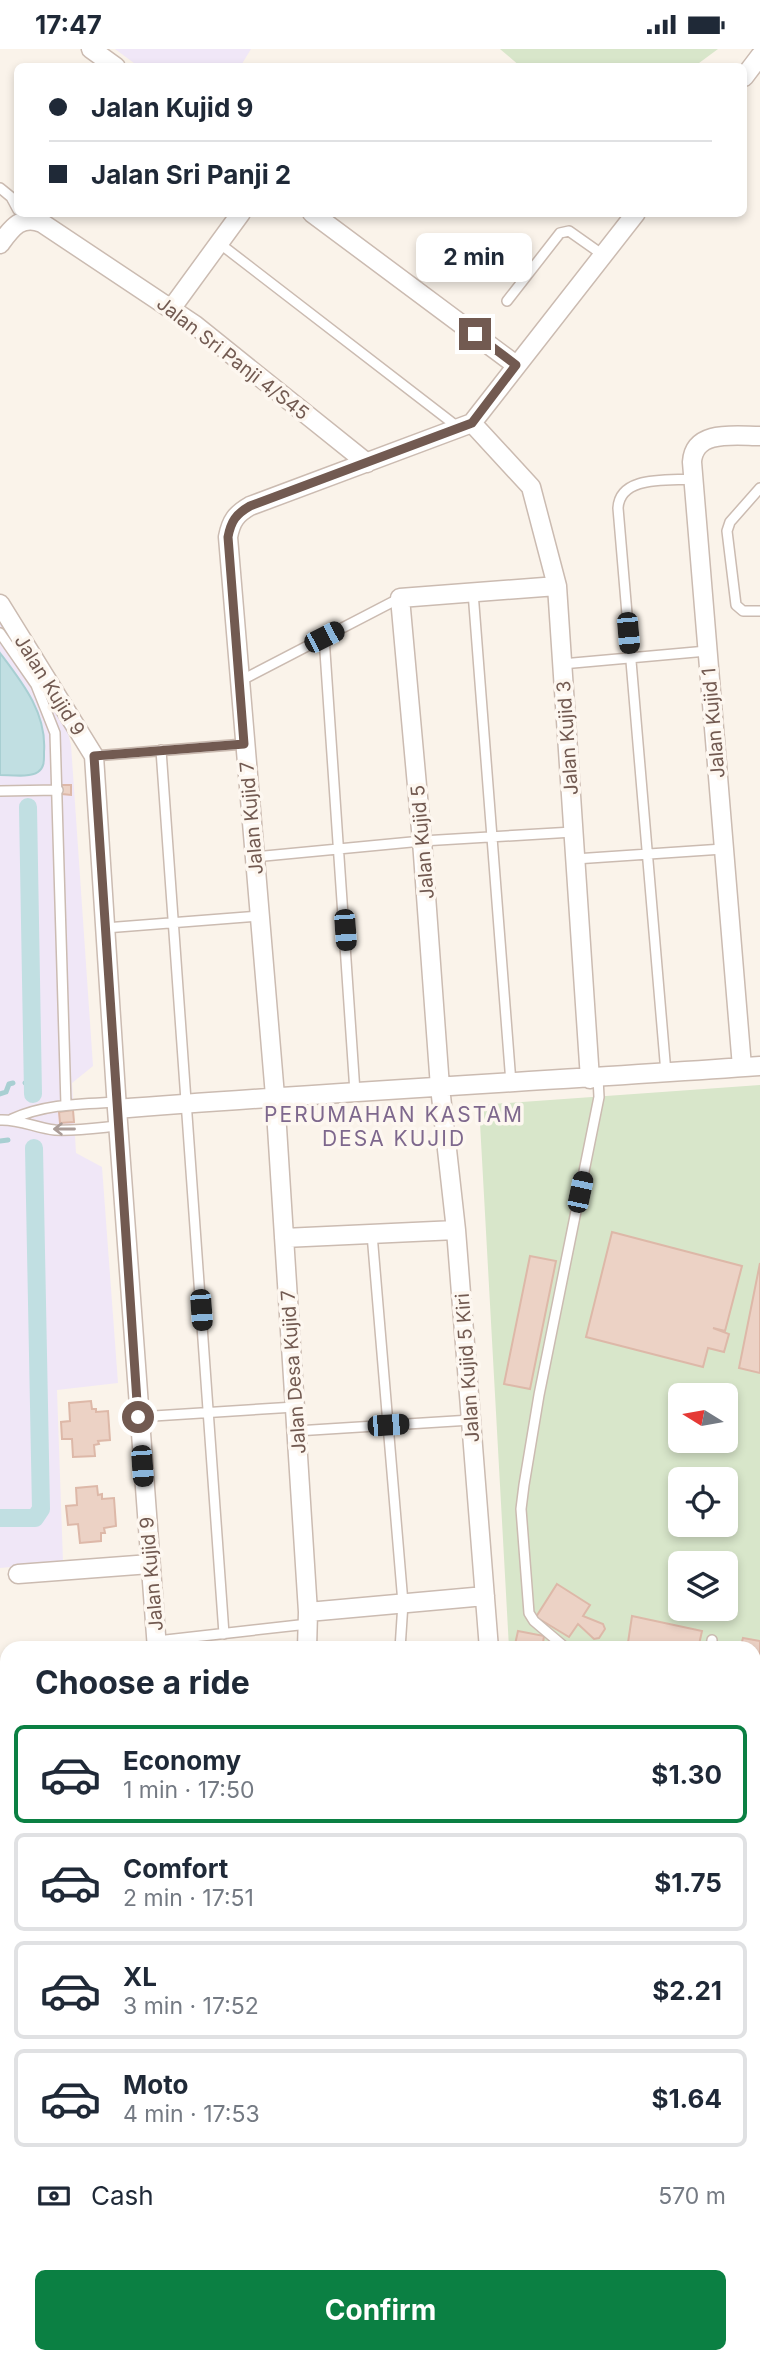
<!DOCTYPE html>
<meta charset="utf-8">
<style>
body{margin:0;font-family:Inter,sans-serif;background:#f2f2f3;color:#1f2937;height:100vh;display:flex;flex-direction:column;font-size:26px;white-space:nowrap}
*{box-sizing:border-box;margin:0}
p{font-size:23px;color:#747a83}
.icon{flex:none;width:38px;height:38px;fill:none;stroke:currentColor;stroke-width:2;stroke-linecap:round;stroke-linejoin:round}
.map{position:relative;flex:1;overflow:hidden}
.panel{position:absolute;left:0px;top:1592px;width:761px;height:723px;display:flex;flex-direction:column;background:#fff;border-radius:21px 21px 0 0;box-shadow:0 4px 10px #0003}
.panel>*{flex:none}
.guide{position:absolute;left:14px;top:14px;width:733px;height:154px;border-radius:10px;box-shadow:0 4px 10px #0003;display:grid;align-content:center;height:154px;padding:0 35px;background:#fff}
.needle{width:46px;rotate:281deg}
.buttons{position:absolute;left:668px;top:1334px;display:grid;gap:14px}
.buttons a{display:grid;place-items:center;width:70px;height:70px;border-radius:10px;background:#fff;box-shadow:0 4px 10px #0003;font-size:35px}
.end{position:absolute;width:32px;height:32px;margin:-16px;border:9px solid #725a51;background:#fff;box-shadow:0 0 0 4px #fff}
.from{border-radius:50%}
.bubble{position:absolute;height:49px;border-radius:10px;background:#fff;box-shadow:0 4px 10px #0003;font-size:23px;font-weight:700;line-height:49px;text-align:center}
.car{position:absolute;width:21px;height:42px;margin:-21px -10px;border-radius:9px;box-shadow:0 0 5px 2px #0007;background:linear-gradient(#222 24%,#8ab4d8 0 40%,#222 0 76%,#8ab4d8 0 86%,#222 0)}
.guide b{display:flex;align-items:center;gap:24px;height:66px;font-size:26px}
.guide b+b{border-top:2px solid #e0e1e3}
.guide i{width:18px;height:18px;background:#1f2937}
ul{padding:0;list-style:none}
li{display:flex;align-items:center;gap:21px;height:98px;margin:0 14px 10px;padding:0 21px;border:4px solid #e0e1e3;border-radius:10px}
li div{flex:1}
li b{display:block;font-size:26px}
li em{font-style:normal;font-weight:700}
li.selected{border-color:#0b8043}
li>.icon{width:63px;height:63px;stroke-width:1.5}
h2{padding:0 35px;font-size:32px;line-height:84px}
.pay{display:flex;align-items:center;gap:18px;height:77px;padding:0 35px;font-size:26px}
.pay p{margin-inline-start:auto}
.cta{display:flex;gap:14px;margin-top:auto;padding:14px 35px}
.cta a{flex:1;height:80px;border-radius:10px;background:#0b8043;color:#fff;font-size:28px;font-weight:700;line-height:80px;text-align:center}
.status{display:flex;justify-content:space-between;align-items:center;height:49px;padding:0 35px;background:#fff;direction:ltr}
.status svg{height:19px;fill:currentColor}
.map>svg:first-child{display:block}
.education{fill:#f0e7f7}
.green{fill:#d8e6ca;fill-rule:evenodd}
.water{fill:#c1dfe2;stroke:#a8cfd2;stroke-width:2}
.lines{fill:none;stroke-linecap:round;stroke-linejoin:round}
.stream{stroke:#a8cfd2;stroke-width:5}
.canal{stroke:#c1dfe2;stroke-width:18}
.building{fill:#ecd2c5;stroke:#ddb8a8;stroke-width:2}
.service-casing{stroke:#cbbbb1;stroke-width:12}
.minor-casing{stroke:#cbbbb1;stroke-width:21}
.secondary-casing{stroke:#cdbbaf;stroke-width:28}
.service{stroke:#fff;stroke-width:9}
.minor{stroke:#fff;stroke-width:18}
.secondary{stroke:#fff;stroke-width:24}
.oneway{stroke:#aa9c97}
.route{stroke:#725a51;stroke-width:9}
.labels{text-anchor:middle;stroke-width:7;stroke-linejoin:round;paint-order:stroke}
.street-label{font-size:19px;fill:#725a51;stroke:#fdf7f0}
.neighbourhood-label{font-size:21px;letter-spacing:2px;fill:#7e688d;stroke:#fdf7f0}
</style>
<div class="status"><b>17:47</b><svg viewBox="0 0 49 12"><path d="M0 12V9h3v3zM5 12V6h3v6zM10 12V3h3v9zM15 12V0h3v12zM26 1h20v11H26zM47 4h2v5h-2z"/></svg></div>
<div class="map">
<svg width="760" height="2314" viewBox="0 0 760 2314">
<rect width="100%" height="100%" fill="#faf3ea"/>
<path class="education" d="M115,0h136l-11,18 -102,-1z
M0,564l66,113 5,19 22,321 -21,17 4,70 26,14 16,216 -61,7 6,172 -63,6z"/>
<path class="green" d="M500,0h218l-23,17 -174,1z
M760,1036v753l-6,2v-191l-245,-1 -30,-543zM681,1346h45v45h-45zM681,1430h45v45h-45zM681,1514h45v45h-45z"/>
<path class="water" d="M0,604c22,29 47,60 44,99 0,7 1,15 -6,20 -8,6 -28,3 -38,3z"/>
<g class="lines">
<path class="stream" d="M25,1034l7,-1
M0,1045l6,-2 3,-8 4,-1
M0,1092l8,-1"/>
<path class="canal" d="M28,758l5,287
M0,1469h35l6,-9 -7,-361"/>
</g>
<path class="building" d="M62,736h9v10l-9,-1z
M73,1061l1,12 -14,1 -1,-11z
M612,1183l130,34 -17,65 -12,-3 16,6 -5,18 -16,-4 -5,19 -117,-30z
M530,1207l26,5 -26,128 -26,-5z
M760,1214v110l-21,-5z
M91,1352l1,8h4v3l12,-1 2,29 -12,1 1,3 -5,1 1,11 -22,1 -1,-18h-10l-1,-17 9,-1 -1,-18z
M97,1437l1,9 4,-1v5l12,-1 2,28 -12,2 1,5h-4v8l-21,2 -2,-19 -10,1 -2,-19 11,-1 -1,-17z
M557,1535l33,21 -7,11 20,8 2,5 -6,9 -5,1 -16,-15 -9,13 -33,-20z
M632,1567l70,15 -4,18h-71z
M518,1582l26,5 -1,7 7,1 -1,5h-35z
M743,1589l17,3v43l-6,-1v-34h-14z
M754,1701l6,2 -6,29z
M760,1704v31l-6,-1z
M754,2174l6,5v19l-6,-5z
M754,2193l6,5v19l-6,-5z
M754,2212l6,5v19l-6,-5z
M754,2231l6,5v10l-4,6z"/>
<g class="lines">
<g class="service-casing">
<path id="service" d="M0,139l11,9 7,13
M219,194l240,185
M507,252l53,-68 9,-2 34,24
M760,439l-30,34 -3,9 9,74 7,6h17
M473,543l38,491
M0,584l36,52 19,48 11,372
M324,588l31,455
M562,615l145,-13
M240,632l160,-83
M161,701l63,884
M94,707l150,-12
M0,742l58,-1
M254,808l168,-16 151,-9
M575,810l148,-10
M105,879l154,-12
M666,1024l-48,-565c2,-33 50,-27 75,-29
M12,1070c33,-15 68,-15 104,-17
M0,1071c19,-1 36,8 55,10 21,1 42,-2 63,-4
M372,1185l31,369 -3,46
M138,1368l157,-10
M296,1382l175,-11
M157,1592l151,-17
M567,1600l-33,-28 -5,-8 -8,-104 3,-24 15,-90 60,-298 -1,-19
M711,1600l1,-9
M754,1647l6,1
M754,1759l6,-5
M754,2264l6,-7"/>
</g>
<g class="minor-casing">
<path id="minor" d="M91,0l25,18
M744,28l16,-21
M312,164l204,152
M0,195c11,-15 21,-30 42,-21l153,102 172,138
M171,260l70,-96
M472,374l59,64 26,99 33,493
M0,555l94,152 23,353 40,540
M742,1018l-50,-605c2,-33 44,-26 68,-26
M117,1060c214,-17 429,-28 643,-43
M284,1189l172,-8
M18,1525l132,-10
M308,1563l177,-16
M307,1600l1,-37 -33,-516 -47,-559c3,-16 8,-23 22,-31l222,-83 164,-210
M489,1600l-33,-419 -16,-143 -18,-246 -22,-243 157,-12
M0,1649h7
M754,1811l6,-1
M0,1905l7,-23
M41,2314l1,-6"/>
</g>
<g class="secondary-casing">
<path id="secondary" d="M754,2078l6,-7
M0,2082l7,1
M754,2111l6,-7
M564,2314l6,-6
M588,2314l5,-6"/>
</g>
<use href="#service" class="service"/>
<use href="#minor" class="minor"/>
<use href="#secondary" class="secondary"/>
</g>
<defs><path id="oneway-shaft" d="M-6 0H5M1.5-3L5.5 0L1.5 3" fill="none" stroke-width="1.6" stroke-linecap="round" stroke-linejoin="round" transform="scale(1.75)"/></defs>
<use class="oneway" href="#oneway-shaft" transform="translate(64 1080) rotate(-180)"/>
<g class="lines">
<path class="route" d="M138,1368l-44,-661 150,-12 -16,-207c3,-16 8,-23 22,-31l222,-83 44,-58 -41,-31"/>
</g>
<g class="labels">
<g class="street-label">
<text transform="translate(233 309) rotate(38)" y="7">Jalan Sri Panji 4/S45</text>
<text transform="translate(50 636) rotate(58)" y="7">Jalan Kujid 9</text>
<text transform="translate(713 674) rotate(-95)" y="7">Jalan Kujid 1</text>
<text transform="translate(567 689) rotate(-94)" y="7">Jalan Kujid 3</text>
<text transform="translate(251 769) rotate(-95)" y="7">Jalan Kujid 7</text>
<text transform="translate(422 793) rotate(-95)" y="7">Jalan Kujid 5</text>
<text transform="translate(467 1319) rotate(-94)" y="7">Jalan Kujid 5 Kiri</text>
<text transform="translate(293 1323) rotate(-94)" y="7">Jalan Desa Kujid 7</text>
<text transform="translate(151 1525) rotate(-95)" y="7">Jalan Kujid 9</text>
</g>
<g class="neighbourhood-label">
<text x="394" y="1073">PERUMAHAN KASTAM<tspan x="394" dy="24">DESA KUJID</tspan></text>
</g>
</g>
</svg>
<div class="buttons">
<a><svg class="needle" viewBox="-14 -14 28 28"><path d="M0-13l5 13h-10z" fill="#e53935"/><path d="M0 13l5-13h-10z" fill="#747a83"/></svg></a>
<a><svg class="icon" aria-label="locate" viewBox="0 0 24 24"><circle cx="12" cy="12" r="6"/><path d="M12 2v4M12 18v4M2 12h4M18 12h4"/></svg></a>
<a><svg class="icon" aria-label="layers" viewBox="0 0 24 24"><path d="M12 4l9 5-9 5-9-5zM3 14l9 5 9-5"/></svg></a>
</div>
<i class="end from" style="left:138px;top:1368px"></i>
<i class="end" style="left:475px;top:285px"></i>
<div class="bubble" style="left:416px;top:184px;width:116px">2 min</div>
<i class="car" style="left:628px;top:584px;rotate:175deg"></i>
<i class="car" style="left:324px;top:588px;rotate:63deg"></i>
<i class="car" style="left:345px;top:881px;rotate:176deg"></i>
<i class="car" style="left:580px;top:1143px;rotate:12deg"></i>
<i class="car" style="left:201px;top:1261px;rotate:176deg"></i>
<i class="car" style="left:388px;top:1376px;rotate:86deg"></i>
<i class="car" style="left:142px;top:1417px;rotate:176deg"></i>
<div class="guide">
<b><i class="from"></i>Jalan Kujid 9</b>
<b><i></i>Jalan Sri Panji 2</b>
</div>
<section class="panel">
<h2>Choose a ride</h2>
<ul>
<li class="selected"><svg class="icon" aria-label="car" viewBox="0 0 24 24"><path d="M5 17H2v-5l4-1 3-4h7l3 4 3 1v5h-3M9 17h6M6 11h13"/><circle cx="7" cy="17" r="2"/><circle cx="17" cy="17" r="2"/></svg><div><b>Economy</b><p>1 min · 17:50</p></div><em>$1.30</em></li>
<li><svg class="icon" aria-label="car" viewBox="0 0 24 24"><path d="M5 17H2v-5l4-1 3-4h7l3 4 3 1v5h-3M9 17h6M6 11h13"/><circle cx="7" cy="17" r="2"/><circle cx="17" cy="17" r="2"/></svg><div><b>Comfort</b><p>2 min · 17:51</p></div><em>$1.75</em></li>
<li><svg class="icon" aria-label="car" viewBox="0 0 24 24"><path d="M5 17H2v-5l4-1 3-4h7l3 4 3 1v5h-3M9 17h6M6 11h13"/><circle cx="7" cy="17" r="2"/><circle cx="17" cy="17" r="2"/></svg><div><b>XL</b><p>3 min · 17:52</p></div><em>$2.21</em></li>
<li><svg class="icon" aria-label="car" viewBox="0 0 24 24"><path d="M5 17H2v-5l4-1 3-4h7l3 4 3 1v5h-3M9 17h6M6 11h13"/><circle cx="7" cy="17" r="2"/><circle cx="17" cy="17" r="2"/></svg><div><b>Moto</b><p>4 min · 17:53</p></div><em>$1.64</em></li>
</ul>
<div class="pay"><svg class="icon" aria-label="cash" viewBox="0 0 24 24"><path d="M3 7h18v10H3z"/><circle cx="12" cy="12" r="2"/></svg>Cash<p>570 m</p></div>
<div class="cta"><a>Confirm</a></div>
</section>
</div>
